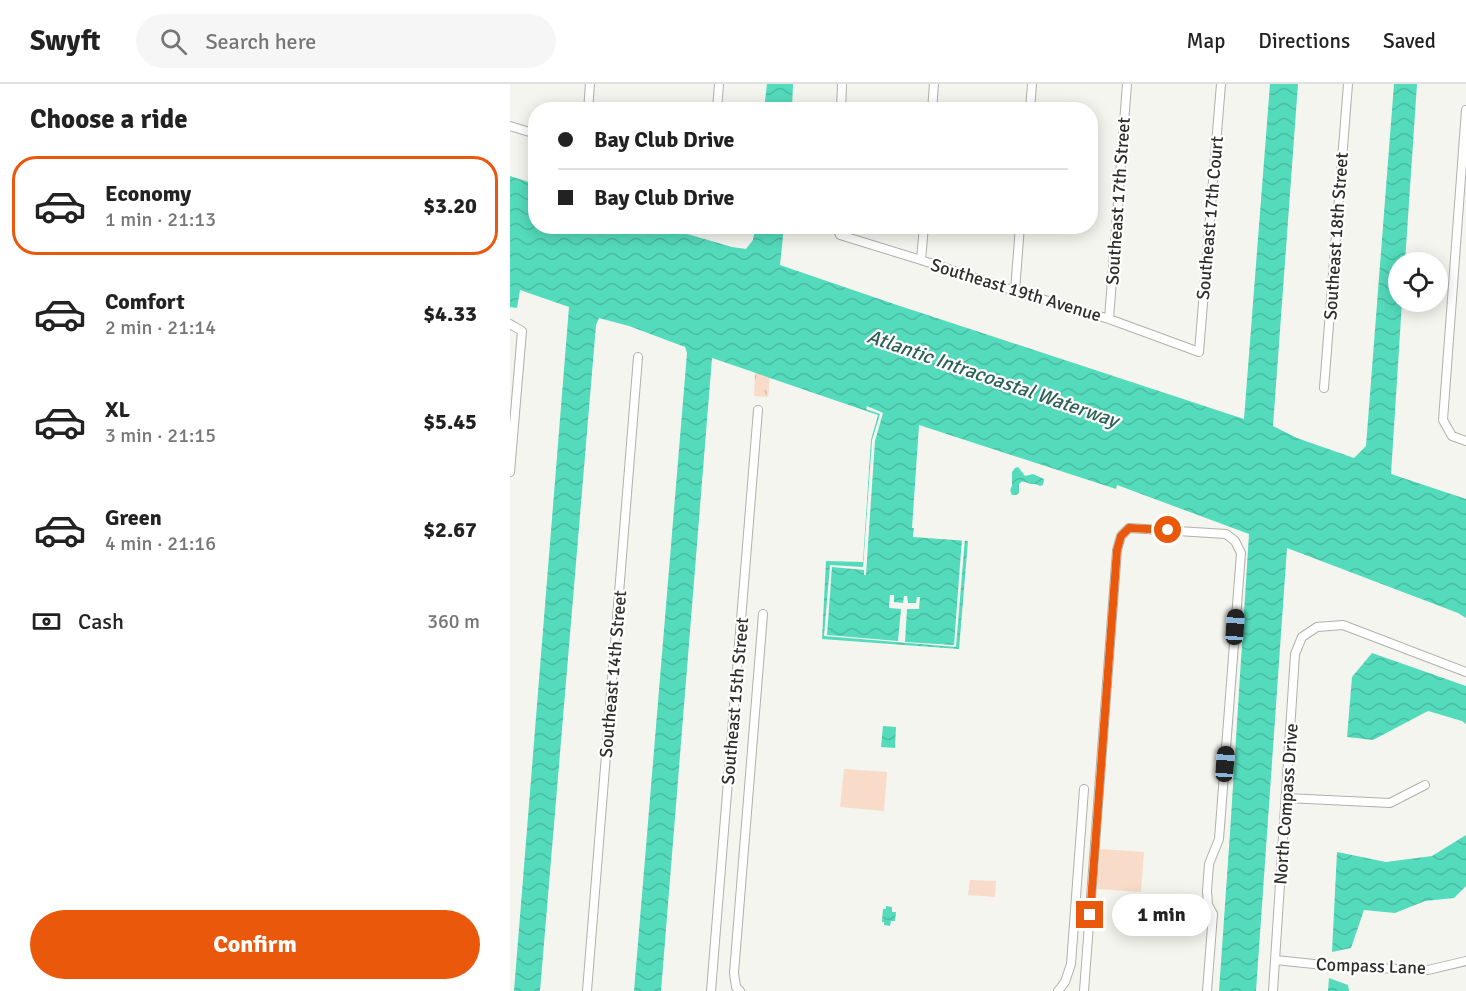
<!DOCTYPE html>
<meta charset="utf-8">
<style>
body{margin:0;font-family:Signika,sans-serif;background:#f6f6f6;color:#222;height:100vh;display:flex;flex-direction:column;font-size:22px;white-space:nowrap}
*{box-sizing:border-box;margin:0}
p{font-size:20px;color:#767676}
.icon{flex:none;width:33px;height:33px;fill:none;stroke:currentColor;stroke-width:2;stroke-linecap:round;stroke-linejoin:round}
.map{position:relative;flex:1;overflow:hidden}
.drawer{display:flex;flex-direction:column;background:#fff;width:510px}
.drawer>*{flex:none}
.guide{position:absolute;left:18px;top:18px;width:570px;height:132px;border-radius:24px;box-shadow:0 3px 15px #0003;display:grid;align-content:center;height:132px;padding:0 30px;background:#fff}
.fabs{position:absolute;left:878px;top:168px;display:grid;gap:12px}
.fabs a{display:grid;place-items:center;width:60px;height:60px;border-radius:50%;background:#fff;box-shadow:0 3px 15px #0003;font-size:30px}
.end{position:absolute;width:27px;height:27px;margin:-14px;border:8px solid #ea580c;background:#fff;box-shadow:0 0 0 3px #fff}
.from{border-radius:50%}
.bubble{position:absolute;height:42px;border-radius:21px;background:#fff;box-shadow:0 3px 15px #0003;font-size:20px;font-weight:700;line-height:42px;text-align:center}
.car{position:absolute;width:18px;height:36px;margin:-18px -9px;border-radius:8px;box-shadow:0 0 4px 2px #0007;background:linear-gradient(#222 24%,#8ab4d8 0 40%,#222 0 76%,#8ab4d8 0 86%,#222 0)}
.guide b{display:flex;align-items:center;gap:21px;height:57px;font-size:22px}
.guide b+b{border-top:2px solid #e0e0e0}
.guide i{width:15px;height:15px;background:#222}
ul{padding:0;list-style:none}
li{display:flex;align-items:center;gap:18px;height:99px;margin:0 12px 9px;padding:0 18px;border:3px solid transparent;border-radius:24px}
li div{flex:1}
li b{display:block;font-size:22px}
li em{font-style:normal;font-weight:700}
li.on{border-color:#ea580c}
li>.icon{width:54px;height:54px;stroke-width:1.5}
h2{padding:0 30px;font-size:27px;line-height:72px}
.pay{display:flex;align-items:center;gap:15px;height:66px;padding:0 30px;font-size:22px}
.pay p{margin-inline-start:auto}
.cta{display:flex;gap:12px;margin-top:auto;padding:12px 30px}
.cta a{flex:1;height:69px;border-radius:36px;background:#ea580c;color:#fff;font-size:24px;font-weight:700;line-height:69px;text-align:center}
header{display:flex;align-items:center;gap:36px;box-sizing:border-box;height:84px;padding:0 30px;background:#fff;border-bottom:2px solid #e0e0e0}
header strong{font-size:28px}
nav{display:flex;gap:33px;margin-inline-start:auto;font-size:21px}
.search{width:420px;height:54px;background:#f6f6f6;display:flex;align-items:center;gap:15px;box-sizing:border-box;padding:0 21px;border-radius:33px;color:#767676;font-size:22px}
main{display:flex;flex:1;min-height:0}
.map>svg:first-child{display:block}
.park{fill:url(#park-tufts)}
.pitch{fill:#f8dcc9}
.water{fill:url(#water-waves)}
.pier{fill:#f4f5ee}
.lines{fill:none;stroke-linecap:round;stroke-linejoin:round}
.minor-casing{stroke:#afb1aa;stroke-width:10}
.minor{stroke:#fff;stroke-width:8}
.route{stroke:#ea580c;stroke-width:8}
.labels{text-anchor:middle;stroke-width:4.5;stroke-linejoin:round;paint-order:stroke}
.street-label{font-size:18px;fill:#2e2e2b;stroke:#fff}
.water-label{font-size:20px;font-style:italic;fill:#2b6154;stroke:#fff}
</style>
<header>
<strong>Swyft</strong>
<div class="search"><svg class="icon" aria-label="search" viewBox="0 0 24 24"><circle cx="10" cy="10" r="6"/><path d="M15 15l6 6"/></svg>Search here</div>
<nav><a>Map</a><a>Directions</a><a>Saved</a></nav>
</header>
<main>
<section class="drawer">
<h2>Choose a ride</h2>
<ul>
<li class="on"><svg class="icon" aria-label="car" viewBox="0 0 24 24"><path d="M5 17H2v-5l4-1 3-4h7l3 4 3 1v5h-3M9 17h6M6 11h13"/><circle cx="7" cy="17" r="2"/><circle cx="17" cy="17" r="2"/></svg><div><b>Economy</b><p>1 min · 21:13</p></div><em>$3.20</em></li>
<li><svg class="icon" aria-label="car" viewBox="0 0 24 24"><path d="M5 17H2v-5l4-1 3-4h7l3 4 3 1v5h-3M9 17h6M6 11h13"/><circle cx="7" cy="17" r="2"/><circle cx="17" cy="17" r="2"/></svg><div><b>Comfort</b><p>2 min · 21:14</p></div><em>$4.33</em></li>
<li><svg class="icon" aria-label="car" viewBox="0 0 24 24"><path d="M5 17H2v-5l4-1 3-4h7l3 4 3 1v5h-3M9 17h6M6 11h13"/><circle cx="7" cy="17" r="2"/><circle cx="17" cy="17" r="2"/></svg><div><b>XL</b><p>3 min · 21:15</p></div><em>$5.45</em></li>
<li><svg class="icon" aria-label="car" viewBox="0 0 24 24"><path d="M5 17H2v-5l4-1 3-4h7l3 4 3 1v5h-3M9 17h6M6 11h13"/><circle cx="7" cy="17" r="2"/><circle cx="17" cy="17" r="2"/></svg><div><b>Green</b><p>4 min · 21:16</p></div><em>$2.67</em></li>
</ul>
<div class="pay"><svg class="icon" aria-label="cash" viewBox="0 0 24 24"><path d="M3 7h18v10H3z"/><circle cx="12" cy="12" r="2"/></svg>Cash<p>360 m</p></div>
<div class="cta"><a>Confirm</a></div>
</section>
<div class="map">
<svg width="956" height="907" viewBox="0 0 956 907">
<defs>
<pattern id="park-tufts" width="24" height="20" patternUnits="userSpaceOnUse" patternTransform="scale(1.5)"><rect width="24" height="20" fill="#f8dcc9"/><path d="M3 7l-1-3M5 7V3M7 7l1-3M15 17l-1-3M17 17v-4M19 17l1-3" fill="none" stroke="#d5bdad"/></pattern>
<pattern id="water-waves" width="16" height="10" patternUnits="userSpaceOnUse" patternTransform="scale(1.5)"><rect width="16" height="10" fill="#54dbbc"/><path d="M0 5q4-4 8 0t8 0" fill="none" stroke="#4abca2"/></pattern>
</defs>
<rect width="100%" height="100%" fill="#f4f5ee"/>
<path class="park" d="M245,288l15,5 -2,20 -14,-1z"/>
<path class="pitch" d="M334,685l43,3 -3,39 -44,-4z
M590,765l44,3 -3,40 -44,-3z
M460,796l26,1 -1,16 -27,-2z"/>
<path class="water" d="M257,0h26l-1,25h-28z
M760,0h28l-25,342 24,12 57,20 12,-12 28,-362h23l-12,178h-7v40h4l-11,172 75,25v119l-8,-5 -171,-65 -31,443h-37l11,-158 19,-299 -132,-49 -1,4 -194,-63 -9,111 55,4 -9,108 -137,-10 4,-78 37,1 8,-122 7,-25 -166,-57 -51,633h-27l53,-638 -2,-6 -56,-21 -30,-8 -3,7 -56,666h-26l55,-684 -49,-17 -3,18 -7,-1v-131l25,8 1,42 127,1 69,20 14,2 7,-9 2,-13h29l-4,38 114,39 350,115z
M508,383l7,9 8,-2 11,5 -1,6 -3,1c-4,-2 -5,-2 -9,-2 -6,-1 -7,-5 -12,0v9l-3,2h-4c-2,-4 -2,-6 0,-9v-14l3,-4z
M862,569l94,33v38l-4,-3 -34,-10 -55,29 -26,-3 5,-60z
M373,642l13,1 -1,21 -14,-1z
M956,751v51l-12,12 -29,3 -30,12 -31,-3 -13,38 -19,4 5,-100 49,10 46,-6z
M376,822l6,1v5h4l-1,9h-4l-1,5 -6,-1v-3h-2l1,-13h3z
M819,894l19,7 1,6h-21z"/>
<path class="pier" d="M357,322l16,7 -8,28 -9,134h-2v-5l-32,-3 -5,68 71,6 3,-32 -12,-1 1,-13h4v7l9,1 1,-7h3l1,7h8l1,-6h3l-1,12h-12l-2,33 49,3 8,-107h3l-9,109 -132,-11 6,-71 33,2 9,-127 8,-26 -14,-5z
M409,341l4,1 -8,99h2v3h-5z"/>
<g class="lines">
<g class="minor-casing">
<path id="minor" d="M78,26l2,-26
M207,26l2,-26
M331,26l1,-26
M422,26l2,-26
M520,26l2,-26
M956,26l-23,310 9,16 14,5
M0,42l26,8
M326,142l4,9 81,25 94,31 94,28 90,33 22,-268
M411,176l3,-34
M505,207l5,-65
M599,235l18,-235
M0,240l12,7 -12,141
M814,304l24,-304
M776,714l104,5 35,-18
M766,876l66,7 86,3 38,-9
M77,907l51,-634
M201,907l47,-581
M230,907l-4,-4 -2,-14 29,-359
M548,907l7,-9 6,-18 13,-175
M574,907l33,-441 4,-14 8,-8 97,6 9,7 6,12 -22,286 -10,25 -2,27 1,14 5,9 -6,77
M763,907l22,-337 7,-17 15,-10 26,-2 123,47"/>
</g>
<use href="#minor" class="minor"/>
</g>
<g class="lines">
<path class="route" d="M580,831l27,-365 4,-14 8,-8 39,2"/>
</g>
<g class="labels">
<g class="street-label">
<text transform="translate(608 117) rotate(-86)" y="6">Southeast 17th Street</text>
<text transform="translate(700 134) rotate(-85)" y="6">Southeast 17th Court</text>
<text transform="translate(826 152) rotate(-86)" y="6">Southeast 18th Street</text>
<text transform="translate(506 206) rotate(17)" y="6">Southeast 19th Avenue</text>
<text transform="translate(103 590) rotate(-85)" y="6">Southeast 14th Street</text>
<text transform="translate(225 617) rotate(-85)" y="6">Southeast 15th Street</text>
<text transform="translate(776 720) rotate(-86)" y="6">North Compass Drive</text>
<text transform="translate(861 882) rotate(2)" y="6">Compass Lane</text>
</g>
<g class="water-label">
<text transform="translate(483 294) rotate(19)" y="7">Atlantic Intracoastal Waterway</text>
</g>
</g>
</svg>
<div class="fabs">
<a><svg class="icon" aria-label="locate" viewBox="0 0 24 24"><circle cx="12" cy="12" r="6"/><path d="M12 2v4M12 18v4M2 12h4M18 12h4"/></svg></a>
</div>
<i class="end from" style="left:658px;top:446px"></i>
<i class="end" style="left:580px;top:831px"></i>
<div class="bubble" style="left:602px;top:810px;width:99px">1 min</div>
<i class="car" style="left:725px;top:543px;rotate:4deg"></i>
<i class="car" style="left:715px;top:680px;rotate:4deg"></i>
<div class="guide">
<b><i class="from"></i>Bay Club Drive</b>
<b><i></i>Bay Club Drive</b>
</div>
</div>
</main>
